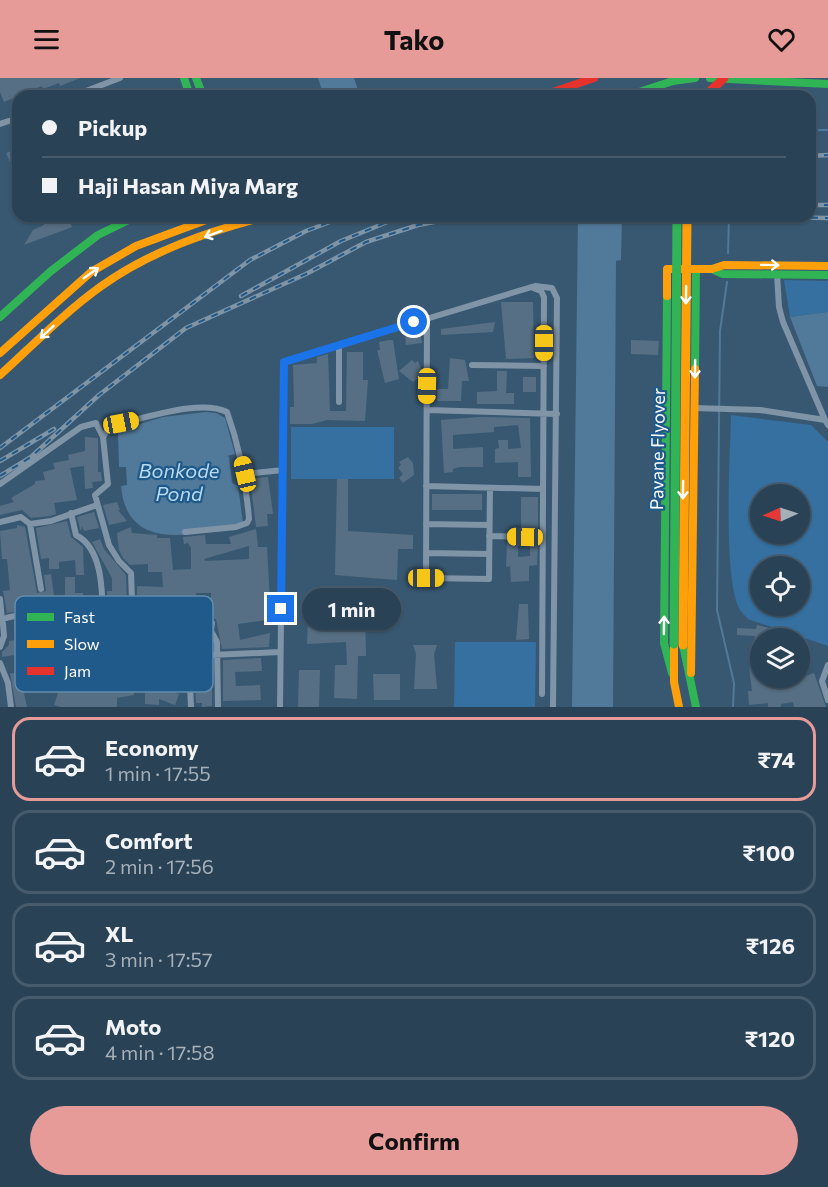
<!DOCTYPE html>
<meta charset="utf-8">
<style>
body{margin:0;font-family:Commissioner,sans-serif;background:#364d60;color:#f1f3f6;height:100vh;display:flex;flex-direction:column;font-size:22px;white-space:nowrap}
*{box-sizing:border-box;margin:0}
p{font-size:20px;color:#a5b0b9}
.icon{flex:none;width:33px;height:33px;fill:none;stroke:currentColor;stroke-width:2;stroke-linecap:round;stroke-linejoin:round}
.map{position:relative;height:629px;overflow:hidden}
.sheet{display:flex;flex-direction:column;background:#2a4256;flex:1}
.sheet>*{flex:none}
.guide{position:absolute;left:12px;top:12px;width:804px;height:132px;border-radius:18px;box-shadow:0 2px 4px #0004,0 0 0 2px #465b6c;display:grid;align-content:center;height:132px;padding:0 30px;background:#2a4256}
.needle{width:39px;rotate:267deg}
.buttons{position:absolute;left:750px;top:406px;display:grid;gap:12px}
.buttons a{display:grid;place-items:center;width:60px;height:60px;border-radius:50%;background:#2a4256;box-shadow:0 2px 4px #0004,0 0 0 2px #465b6c;font-size:30px}
.end{position:absolute;width:27px;height:27px;margin:-14px;border:8px solid #1a73e8;background:#fff;box-shadow:0 0 0 3px #fff}
.from{border-radius:50%}
.bubble{position:absolute;height:42px;border-radius:21px;background:#2a4256;box-shadow:0 2px 4px #0004,0 0 0 2px #465b6c;font-size:20px;font-weight:700;line-height:42px;text-align:center}
.car{position:absolute;width:18px;height:36px;margin:-18px -9px;border-radius:8px;box-shadow:0 0 4px 2px #0007;background:linear-gradient(#f5c518 24%,#345 0 40%,#f5c518 0 76%,#345 0 86%,#f5c518 0)}
.guide b{display:flex;align-items:center;gap:21px;height:57px;font-size:22px}
.guide b+b{border-top:2px solid #465b6c}
.guide i{width:15px;height:15px;background:#f1f3f6}
ul{padding:10px 0 0;list-style:none}
li{display:flex;align-items:center;gap:18px;height:84px;margin:0 12px 9px;padding:0 18px;border:3px solid #465b6c;border-radius:18px}
li div{flex:1}
li b{display:block;font-size:22px}
li em{font-style:normal;font-weight:700}
li.selected{border-color:#e69b98}
li>.icon{width:54px;height:54px;stroke-width:1.5}
.cta{display:flex;gap:12px;margin-top:auto;padding:12px 30px}
.cta a{flex:1;height:69px;border-radius:36px;background:#e69b98;color:#111;font-size:24px;font-weight:700;line-height:69px;text-align:center}
header{display:flex;justify-content:space-between;align-items:center;height:78px;padding:0 30px;background:#e69b98;color:#111;font-size:27px;font-weight:700}
.map>svg:first-child{display:block}
.green{fill:#3570a0;fill-rule:evenodd}
.water{fill:#517999}
.lines{fill:none;stroke-linecap:round;stroke-linejoin:round}
.stream{stroke:#517999;stroke-width:2}
.building{fill:#566f84;fill-rule:evenodd}
.street{stroke:#7f94a7;stroke-width:6}
.fast{stroke:#30b455;stroke-width:8}
.slow{stroke:#ff9f0a;stroke-width:8}
.jam{stroke:#e5322d;stroke-width:8}
.rail-casing{stroke:#7f94a5;stroke-width:4.5}
.rail{stroke:#205a8a;stroke-width:2;stroke-dasharray:7;stroke-linecap:butt}
.fast-bridge{stroke:#30b455;stroke-width:9}
.slow-bridge{stroke:#ff9f0a;stroke-width:9}
.jam-bridge{stroke:#e5322d;stroke-width:9}
.oneway{stroke:#fff}
.route{stroke:#1a73e8;stroke-width:8}
.labels{text-anchor:middle;stroke-width:4.5;stroke-linejoin:round;paint-order:stroke}
.street-label{font-size:18px;fill:#fff;stroke:#205a8a}
.water-label{font-size:20px;font-style:italic;fill:#b8d9f2;stroke:#205a8a}
.key{fill:#205a8a;stroke:#638cad;stroke-width:1.5}
.key-label{font-size:16px;fill:#fff}
</style>
<header><svg class="icon" aria-label="menu" viewBox="0 0 24 24"><path d="M4 6h16M4 12h16M4 18h16"/></svg>Tako<svg class="icon" aria-label="heart" viewBox="0 0 24 24"><path d="M12 20l-8-8c-3-5 5-10 8-4 3-6 11-1 8 4z"/></svg></header>
<div class="map">
<svg width="828" height="629" viewBox="0 0 828 629">
<rect width="100%" height="100%" fill="#385872"/>
<path class="green" d="M784,202l44,1v31l-38,5z
M731,337l80,10 17,17v204l-80,-27c-3,-3 -7,-7 -9,-11 -16,-32 -9,-152 -8,-193zM760,417h40v39h-40zM760,489h40v39h-40z
M291,349h103v52h-103z
M455,564h81l-1,65h-81z"/>
<path class="water" d="M318,0h36l6,18h-36z
M578,138h44l-1,44 -5,1 -3,446h-41z
M828,234v75l-11,-1 -27,-69z
M206,334l10,1 9,5 10,36 -8,2 2,1 3,26 6,3 5,37 -7,4c-46,8 -109,25 -115,-41l6,-1 -1,-18h-7l-1,-34 2,-3 43,-13z"/>
<g class="lines">
<path class="stream" d="M810,52h18
M728,175l1,-37
M727,204l-7,49 -3,279 17,73 -1,24"/>
</g>
<path class="building" d="M0,0h80l-20,8 -1,-3 -16,6 -1,-3 -38,16 -4,-10z
M18,70v33l-12,-28z
M42,138h26l4,11 -48,18 9,-15 11,-5z
M501,224h32l1,56 -28,1z
M495,244l-2,10 -52,3v-6z
M420,253l2,12 -16,2 -1,-11z
M389,262h4l6,39 -14,4 -8,-33h3l-1,-8z
M631,262l28,1 -1,14 -27,-1z
M347,274h16v28h5l-3,41 -38,-1 -15,4h-22v-17h4l-1,-42 24,-2v-6l11,-3 2,57h16z
M450,280l15,2 4,21h-7l-1,20h-24v-12h11z
M412,282l3,3 3,-2 4,10v4l-9,7 -14,-11z
M497,293h10l-1,22h8v11h-37v-12l20,-1z
M523,299h13v15h-13z
M479,339l51,1 1,59h-13v-15l-23,1v-14l4,-1 -1,-8h10v9l13,-1 -3,-23 -24,2v5l-41,3v14l30,-2v20h-24l-6,2v3l-9,1 -3,-53z
M85,359l13,1v34h3l1,9 -10,1 1,6 -8,1 -1,-23 -14,2 7,32 -23,3 2,11 -6,2 -19,2 -9,-8 -22,5v-9l14,-4 -3,-4 24,-14v-3l10,-1 -2,-8 12,-3 -2,-6 16,-3 -1,-5 17,-4z
M408,379l5,6 1,12 -11,8 -4,-5 4,-4 -5,-6 3,-3 -2,-3z
M268,399l5,37h-6l1,12 -12,1 -6,-48z
M337,401h11v52l65,4v14h-15l-1,31 -62,-5z
M432,416h50v16h-50z
M521,419h17v31h-17z
M117,424l3,8h-2l9,11 -18,4 -6,-20z
M94,434l5,16 -15,3 -2,-5 -1,6 -4,-15z
M67,443l4,16 12,10 1,28h-8l-1,-15 -16,2v7h-10v-11l-8,1 -5,-31z
M17,447l8,2 12,66 9,-2 -2,-16 7,-1 3,22 11,-1v-18h10v16h8l1,9h-15l1,9 -33,-2 -30,4 -4,-22 7,-1 -3,-31h-5l-2,-28 17,-3z
M131,449l1,6 25,2v3h13l3,32 18,-1v-21l-3,-5 -4,1 -1,-7 22,-2 1,9h25l-2,-7 27,-8 2,18h9l3,54 -4,1 2,18 -30,4 2,16 30,-7 -1,14 -47,2 -6,-30 -7,-1 -3,8h-17l-1,-17 -8,1 -1,-5h-12l2,19 15,-2 1,9 -27,4 -1,10 5,10 21,-1 1,5 -44,-3 -2,-40h14l-1,-13h-14v-17l26,1 -1,-15h-14v-8l-18,1 -7,-7 -4,-8 -2,-17zM249,468v13l-44,2 -1,-2zM196,515h15v22h-14z
M100,461l4,10 22,26 2,67h-8l-1,-25h-11l-1,-26h5v-13l-20,-36z
M507,464h11v15l12,-1v-12l8,-1 -1,22 -8,1v15l-18,1 -1,-16 -4,1z
M359,519l19,1v15l-13,-1 1,44h-8l-1,43 -23,-1 1,-33h12l-1,-23 -39,2 1,-26h37l-1,-3 14,-1z
M519,526h9l1,35 -13,1z
M51,541l2,6h15v6l30,-1v25l18,2 1,4 12,-1 1,7 44,2 2,24 3,1 -4,11 -16,-6v6l-14,-1v-17l-12,2 1,6 -17,3v9h-56l-7,-2 10,-31 -18,2 -2,11 -20,6 3,14h-11l-6,-34 13,1 -1,-5 11,1v-14l-12,-2 -19,3v-5l7,-7v-4l6,-1 -1,-18zM57,573l1,17 -18,2 1,-18zM105,592l16,4 2,9 -16,2z
M757,547l27,7 -2,7h-22v11l-8,-1 3,-13 -18,-1v-7l19,1z
M806,562l3,23 -8,1 -1,-23z
M413,567h24l-3,9 3,35h-23l2,-35z
M261,580l1,13 -27,1 1,14 24,-1 1,15 -38,1v-41z
M212,582v46l-10,1v-4h-6l-2,-42z
M760,588v12h40l14,-5 12,34h-32l-1,-5 -12,2v3h-13v-4l-19,2 -1,-14h4l-3,-24z
M299,592h21l-1,37h-21z
M373,596h27v26h-26z"/>
<g class="lines">
<path class="street" d="M73,18l47,-18
M0,46l18,-6
M777,196l2,33 4,15 42,98
M533,210l8,3 3,6 -2,397
M427,240l-1,260 63,1 1,-91
M339,267v57
M472,287l72,1
M694,330l66,2 65,10 3,5
M427,332l130,4
M103,359l6,-9 12,-5c29,-6 80,-24 106,-11 13,36 19,69 22,107l-2,4 -11,4 -51,5
M245,396l38,-4
M0,406l81,-57 15,-4 7,14 5,47 -13,11 14,50 10,16 12,12 3,81 -30,-3 -1,-26c-11,-1 -17,-5 -27,-7 -24,-6 -54,-6 -76,2
M426,408l117,3
M71,435l5,22c29,15 26,63 27,90
M0,444l21,-5 9,7 11,65
M30,446l21,-3 46,-16
M426,446l63,1
M489,458l54,1
M426,475l63,1
M0,521l2,21
M212,545l-1,8 6,11 1,65
M162,565l26,-5 3,69
M0,569l4,-11 -1,-12
M190,578l90,-4
M134,583l56,4
M0,585l8,20 3,24
M828,587l-6,16 6,19
M280,629l4,-345 251,-76 17,2 5,10 -4,409"/>
<path class="fast" d="M184,0l6,18
M196,0l7,18
M710,0l118,6
M627,18l46,-15 22,-3
M712,191l11,5 105,1
M667,218l-3,347 8,30
M0,239l51,-46 47,-36 39,-19
M695,291l1,-100
M683,567l13,62"/>
<path class="slow" d="M667,218v-27h45l12,-4 104,1
M0,275l91,-81 45,-26 81,-30
M0,297c33,-30 64,-62 100,-88 50,-36 109,-56 168,-71
M674,566v38l5,25
M691,595l4,-304"/>
<path class="jam" d="M541,18l53,-18
M573,18h40"/>
<g class="rail-casing">
<path id="rail" d="M810,78l18,-1
M810,127h18
M713,138l115,2
M241,218l100,-55 61,-25
M0,370l250,-188 56,-29 40,-15
M0,383l54,-32
M0,398l31,-19 68,-62 87,-67 120,-54 60,-32 52,-17 48,-9"/>
</g>
<use href="#rail" class="rail"/>
<path class="fast-bridge" d="M674,566l3,-428"/>
<path class="slow-bridge" d="M683,567l4,-429"/>
<path class="jam-bridge" d="M705,18l19,-18"/>
</g>
<defs><path id="oneway-shaft" d="M-6 0H5M1.5-3L5.5 0L1.5 3" fill="none" stroke-width="1.6" stroke-linecap="round" stroke-linejoin="round" transform="scale(1.5)"/></defs>
<g class="oneway">
<use href="#oneway-shaft" transform="translate(213 156) rotate(160)"/>
<use href="#oneway-shaft" transform="translate(770 187) rotate(1)"/>
<use href="#oneway-shaft" transform="translate(91 195) rotate(-35)"/>
<use href="#oneway-shaft" transform="translate(686 217) rotate(91)"/>
<use href="#oneway-shaft" transform="translate(47 254) rotate(137)"/>
<use href="#oneway-shaft" transform="translate(695 291) rotate(91)"/>
<use href="#oneway-shaft" transform="translate(683 412) rotate(91)"/>
<use href="#oneway-shaft" transform="translate(664 547) rotate(-89)"/>
</g>
<g class="lines">
<path class="route" d="M281,531l3,-247 130,-40"/>
</g>
<g class="labels">
<g class="street-label">
<text transform="translate(658 371) rotate(-89)" y="6">Pavane Flyover</text>
</g>
<g class="water-label">
<text x="179" y="400">Bonkode<tspan x="179" dy="23">Pond</tspan></text>
</g>
</g>
<rect x="15" y="518" width="198" height="96" rx="9" class="key"/>
<rect x="27" y="535" width="27" height="8" fill="#30b455"/>
<rect x="27" y="562" width="27" height="8" fill="#ff9f0a"/>
<rect x="27" y="589" width="27" height="8" fill="#e5322d"/>
<g class="key-label">
<text x="64" y="545">Fast</text>
<text x="64" y="572">Slow</text>
<text x="64" y="599">Jam</text>
</g>
</svg>
<div class="buttons">
<a><svg class="needle" viewBox="-14 -14 28 28"><path d="M0-13l5 13h-10z" fill="#e53935"/><path d="M0 13l5-13h-10z" fill="#a5b0b9"/></svg></a>
<a><svg class="icon" aria-label="locate" viewBox="0 0 24 24"><circle cx="12" cy="12" r="6"/><path d="M12 2v4M12 18v4M2 12h4M18 12h4"/></svg></a>
<a><svg class="icon" aria-label="layers" viewBox="0 0 24 24"><path d="M12 4l9 5-9 5-9-5zM3 14l9 5 9-5"/></svg></a>
</div>
<i class="end from" style="left:414px;top:244px"></i>
<i class="end" style="left:281px;top:531px"></i>
<div class="bubble" style="left:302px;top:510px;width:99px">1 min</div>
<i class="car" style="left:544px;top:265px;rotate:180deg"></i>
<i class="car" style="left:427px;top:308px;rotate:181deg"></i>
<i class="car" style="left:121px;top:345px;rotate:79deg"></i>
<i class="car" style="left:245px;top:396px;rotate:347deg"></i>
<i class="car" style="left:525px;top:459px;rotate:271deg"></i>
<i class="car" style="left:426px;top:500px;rotate:90deg"></i>
<div class="guide">
<b><i class="from"></i>Pickup</b>
<b><i></i>Haji Hasan Miya Marg</b>
</div>
</div>
<section class="sheet">
<ul>
<li class="selected"><svg class="icon" aria-label="car" viewBox="0 0 24 24"><path d="M5 17H2v-5l4-1 3-4h7l3 4 3 1v5h-3M9 17h6M6 11h13"/><circle cx="7" cy="17" r="2"/><circle cx="17" cy="17" r="2"/></svg><div><b>Economy</b><p>1 min · 17:55</p></div><em>₹74</em></li>
<li><svg class="icon" aria-label="car" viewBox="0 0 24 24"><path d="M5 17H2v-5l4-1 3-4h7l3 4 3 1v5h-3M9 17h6M6 11h13"/><circle cx="7" cy="17" r="2"/><circle cx="17" cy="17" r="2"/></svg><div><b>Comfort</b><p>2 min · 17:56</p></div><em>₹100</em></li>
<li><svg class="icon" aria-label="car" viewBox="0 0 24 24"><path d="M5 17H2v-5l4-1 3-4h7l3 4 3 1v5h-3M9 17h6M6 11h13"/><circle cx="7" cy="17" r="2"/><circle cx="17" cy="17" r="2"/></svg><div><b>XL</b><p>3 min · 17:57</p></div><em>₹126</em></li>
<li><svg class="icon" aria-label="car" viewBox="0 0 24 24"><path d="M5 17H2v-5l4-1 3-4h7l3 4 3 1v5h-3M9 17h6M6 11h13"/><circle cx="7" cy="17" r="2"/><circle cx="17" cy="17" r="2"/></svg><div><b>Moto</b><p>4 min · 17:58</p></div><em>₹120</em></li>
</ul>
<div class="cta"><a>Confirm</a></div>
</section>
